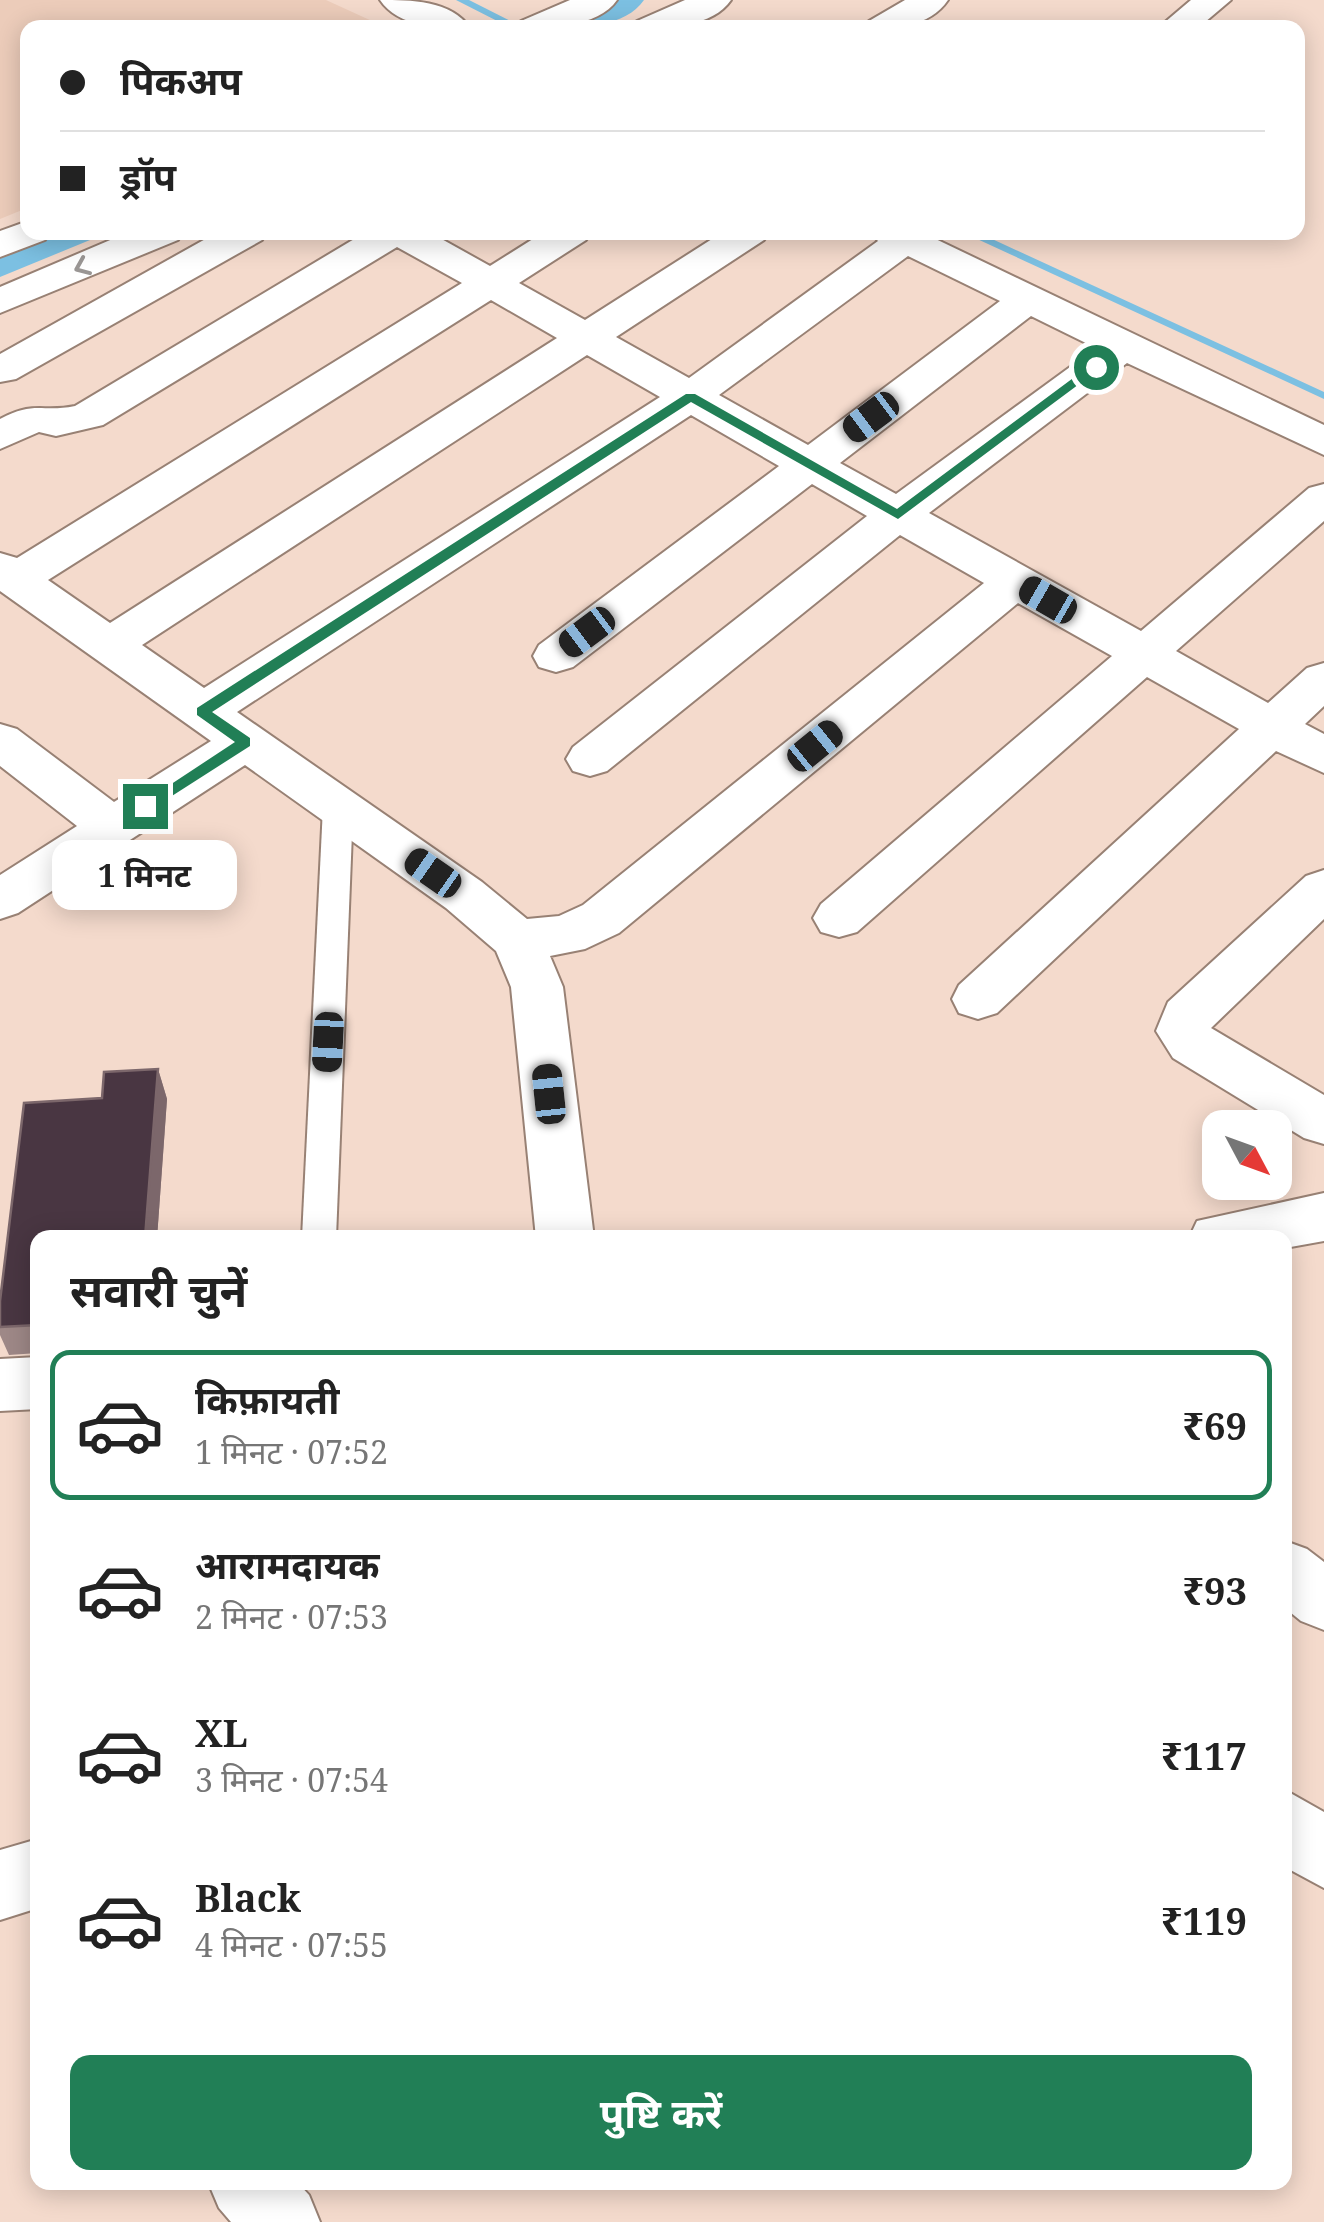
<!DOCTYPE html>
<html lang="hi">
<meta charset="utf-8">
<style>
body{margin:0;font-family:"Noto Serif","Noto Sans Devanagari",serif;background:#f6f6f6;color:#222;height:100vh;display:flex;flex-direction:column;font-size:38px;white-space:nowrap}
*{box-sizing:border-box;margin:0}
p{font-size:32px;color:#767676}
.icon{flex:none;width:55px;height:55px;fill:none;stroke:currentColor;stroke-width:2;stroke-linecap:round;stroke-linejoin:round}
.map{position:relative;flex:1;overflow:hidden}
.panel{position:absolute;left:30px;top:1230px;width:1262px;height:960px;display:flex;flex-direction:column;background:#fff;border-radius:20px;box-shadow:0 5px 25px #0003}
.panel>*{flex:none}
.hud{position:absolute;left:20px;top:20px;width:1285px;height:220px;border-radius:20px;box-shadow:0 5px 25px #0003;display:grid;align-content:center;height:220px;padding:0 40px;background:#fff}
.needle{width:65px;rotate:131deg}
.fabs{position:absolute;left:1202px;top:1110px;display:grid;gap:20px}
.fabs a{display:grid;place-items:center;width:90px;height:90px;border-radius:20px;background:#fff;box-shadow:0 5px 25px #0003;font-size:50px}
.end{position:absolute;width:45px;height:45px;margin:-22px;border:12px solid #217f56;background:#fff;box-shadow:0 0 0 5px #fff}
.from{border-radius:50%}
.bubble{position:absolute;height:70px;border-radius:20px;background:#fff;box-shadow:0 5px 25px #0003;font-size:32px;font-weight:700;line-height:70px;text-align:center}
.car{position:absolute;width:30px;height:60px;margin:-30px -15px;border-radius:12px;box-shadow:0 0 8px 2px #0007;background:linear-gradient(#222 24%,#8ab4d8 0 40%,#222 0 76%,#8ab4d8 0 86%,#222 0)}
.hud b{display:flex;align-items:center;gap:35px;height:95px;font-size:38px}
.hud b+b{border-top:2px solid #e0e0e0}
.hud i{width:25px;height:25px;background:#222}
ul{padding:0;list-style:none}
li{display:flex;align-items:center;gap:30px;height:150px;margin:0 20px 15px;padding:0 20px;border:5px solid transparent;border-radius:20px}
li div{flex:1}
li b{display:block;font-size:38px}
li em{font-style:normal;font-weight:700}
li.current{border-color:#217f56}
li>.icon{width:90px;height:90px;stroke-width:1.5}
h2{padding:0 40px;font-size:45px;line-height:120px}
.primary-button{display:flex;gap:20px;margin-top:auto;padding:20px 40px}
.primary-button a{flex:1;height:115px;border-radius:20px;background:#217f56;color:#fff;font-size:40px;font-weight:700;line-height:115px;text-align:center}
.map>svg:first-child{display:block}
.built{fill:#ecccba}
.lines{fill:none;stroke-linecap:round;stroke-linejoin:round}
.stream{fill:#7cc0e2;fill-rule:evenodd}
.canal{fill:#7cc0e2;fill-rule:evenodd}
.service-casing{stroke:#988174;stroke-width:4}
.minor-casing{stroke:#988174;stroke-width:4}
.tertiary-casing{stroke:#988174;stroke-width:4}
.service{fill:#fff;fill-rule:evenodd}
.minor{fill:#fff;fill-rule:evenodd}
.tertiary{fill:#fff;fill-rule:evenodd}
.wall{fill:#9e8887}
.shaded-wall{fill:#7c676b}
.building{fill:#493642;stroke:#7c676b;stroke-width:2.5}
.oneway{stroke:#9a9694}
.route{fill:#217f56}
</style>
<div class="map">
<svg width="1324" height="2222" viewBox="0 0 1324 2222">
<rect width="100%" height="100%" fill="#f4dacc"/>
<path class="built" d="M0,0h326l59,27 -357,1 -1,180 -27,11z"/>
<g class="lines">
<path class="stream" d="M456,0h13l55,28h-13z
M962,232h15l347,160v7z"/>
<path class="canal" d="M598,0h46c-20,29 -68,28 -99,28l5,-7z
M42,232h53l-5,8 -90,37v-26z"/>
<g class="service-casing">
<path id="service" d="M338,797l10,3 5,7 -17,431h-34l21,-431 5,-7z"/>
</g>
<g class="minor-casing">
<path id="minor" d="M380,0c30,0 71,0 90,28 -30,0 -71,0 -90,-28z
M905,0h43c-19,28 -54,28 -84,28l5,-7z
M1191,0h40l-33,28h-40z
M218,232h49l-5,8 -246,139 -16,3v-28z
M366,232h63l61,34 54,-34h47l-5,8 -67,43 66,37 138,-88h46l-5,8 -148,97 73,41 189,-137 -8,-9h51l403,193v30l-197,-92 -198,150 212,118 168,-143 15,-4v37l-148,130 92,52 39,-35 17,-5v43l-19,18 19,10v39l-48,-22 -279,262 -19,6 -19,-6 -7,-14 7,-14 280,-256 -92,-52 -290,255 -18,5 -18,-5 -8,-14 8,-14 291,-248 -94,-53 -399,330 -34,16 -35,7 13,31 31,251h-58l-25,-251 -15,-36 -50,-43 -201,-143 -227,148 -18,6v-44l77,-49 -77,-60v-42l17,5 97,73 97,-61 -211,-150v-38l17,5 445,-275 -65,-36 -294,178 -47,11 -17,-4 -39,17v-30c36,-19 41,-6 75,-13zM908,256l92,45 -192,144 -89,-50zM491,300l66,38 -447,285 -62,-43zM1031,316l65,32 -200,146 -56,-31zM587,355l73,42 -456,291 -62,-43zM691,415l88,51 -240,179 -6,11 6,11 17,5 17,-5 239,-183 55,32 -294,231 -7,12 7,12 17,5 17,-5 293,-236 84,48 -401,322 -24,11 -32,3 -45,-37 -245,-170z
M1324,870v49l-113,109 113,67v49l-20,-6 -131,-80 -17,-27 12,-29 138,-126z
M1324,1193v48l-39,7v-10h-96l8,-17z
M38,1357v52l-38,2v-52z
M1285,1541l22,8 17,13v68l-23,-9 -16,-13z
M1285,1790l39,22v76l-39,-21z
M38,1839v69l-38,12v-70z
M208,2182h89l12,13 11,27h-89l-12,-14z"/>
</g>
<g class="tertiary-casing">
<path id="tertiary" d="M570,0h47c-19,28 -71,28 -101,28l5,-7z
M685,0h46c-20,29 -68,28 -99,28l5,-7z
M28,221v11h22l-5,8 -45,17v-26z
M129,232h54l-5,8 -178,73v-26z"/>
</g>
<use href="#service" class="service"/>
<use href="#minor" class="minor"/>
<use href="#tertiary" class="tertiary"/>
</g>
<path class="wall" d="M158,1069l9,30 -10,139h-119v115l-29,2 -9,-20v-34l24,-198 78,-5 2,-26z"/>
<path class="shaded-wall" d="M158,1069l9,30 -10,139h-12z"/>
<path class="building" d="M158,1069l-13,169h-107v87l-38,2v-26l24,-198 78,-5 2,-26z"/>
<defs><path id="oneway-chevron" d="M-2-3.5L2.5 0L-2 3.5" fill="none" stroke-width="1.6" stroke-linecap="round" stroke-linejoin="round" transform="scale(2.5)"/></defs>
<use class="oneway" href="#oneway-chevron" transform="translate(82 267) rotate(157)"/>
<path class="route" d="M1092,364l10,3 -204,152 -207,-117 -479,310 38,26v8l-100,64 -12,-4 97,-64 -38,-27v-7l489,-314h9l202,115z"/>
</svg>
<div class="fabs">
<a><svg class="needle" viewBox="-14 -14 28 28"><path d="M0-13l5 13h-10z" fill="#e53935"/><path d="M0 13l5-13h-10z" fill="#767676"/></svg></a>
</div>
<i class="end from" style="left:1096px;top:367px"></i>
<i class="end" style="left:145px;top:806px"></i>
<div class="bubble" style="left:52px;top:840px;width:185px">1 मिनट</div>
<i class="car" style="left:871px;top:417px;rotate:233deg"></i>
<i class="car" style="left:1048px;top:600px;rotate:300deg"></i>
<i class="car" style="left:587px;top:632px;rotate:233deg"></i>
<i class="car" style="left:815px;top:746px;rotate:51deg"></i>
<i class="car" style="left:433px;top:873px;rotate:305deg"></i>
<i class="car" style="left:328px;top:1042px;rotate:183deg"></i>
<i class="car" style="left:549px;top:1094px;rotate:354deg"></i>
<div class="hud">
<b><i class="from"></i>पिकअप</b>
<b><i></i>ड्रॉप</b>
</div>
<section class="panel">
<h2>सवारी चुनें</h2>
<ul>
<li class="current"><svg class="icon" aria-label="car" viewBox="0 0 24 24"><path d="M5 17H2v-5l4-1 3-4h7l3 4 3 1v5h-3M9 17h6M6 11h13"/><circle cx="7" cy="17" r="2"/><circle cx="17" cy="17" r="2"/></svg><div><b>किफ़ायती</b><p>1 मिनट · 07:52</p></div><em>₹69</em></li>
<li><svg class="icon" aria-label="car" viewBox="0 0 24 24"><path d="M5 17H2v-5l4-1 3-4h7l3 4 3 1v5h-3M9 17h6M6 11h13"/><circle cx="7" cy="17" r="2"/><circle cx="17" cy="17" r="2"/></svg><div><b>आरामदायक</b><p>2 मिनट · 07:53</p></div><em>₹93</em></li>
<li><svg class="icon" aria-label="car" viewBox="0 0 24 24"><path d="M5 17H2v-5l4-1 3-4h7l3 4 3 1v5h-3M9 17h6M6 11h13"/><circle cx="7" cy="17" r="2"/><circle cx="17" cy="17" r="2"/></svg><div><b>XL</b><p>3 मिनट · 07:54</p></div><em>₹117</em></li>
<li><svg class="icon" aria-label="car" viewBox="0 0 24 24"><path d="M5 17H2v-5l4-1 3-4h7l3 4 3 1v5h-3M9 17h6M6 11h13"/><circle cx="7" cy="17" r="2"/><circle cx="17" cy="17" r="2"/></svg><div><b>Black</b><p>4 मिनट · 07:55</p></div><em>₹119</em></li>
</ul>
<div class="primary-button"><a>पुष्टि करें</a></div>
</section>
</div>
